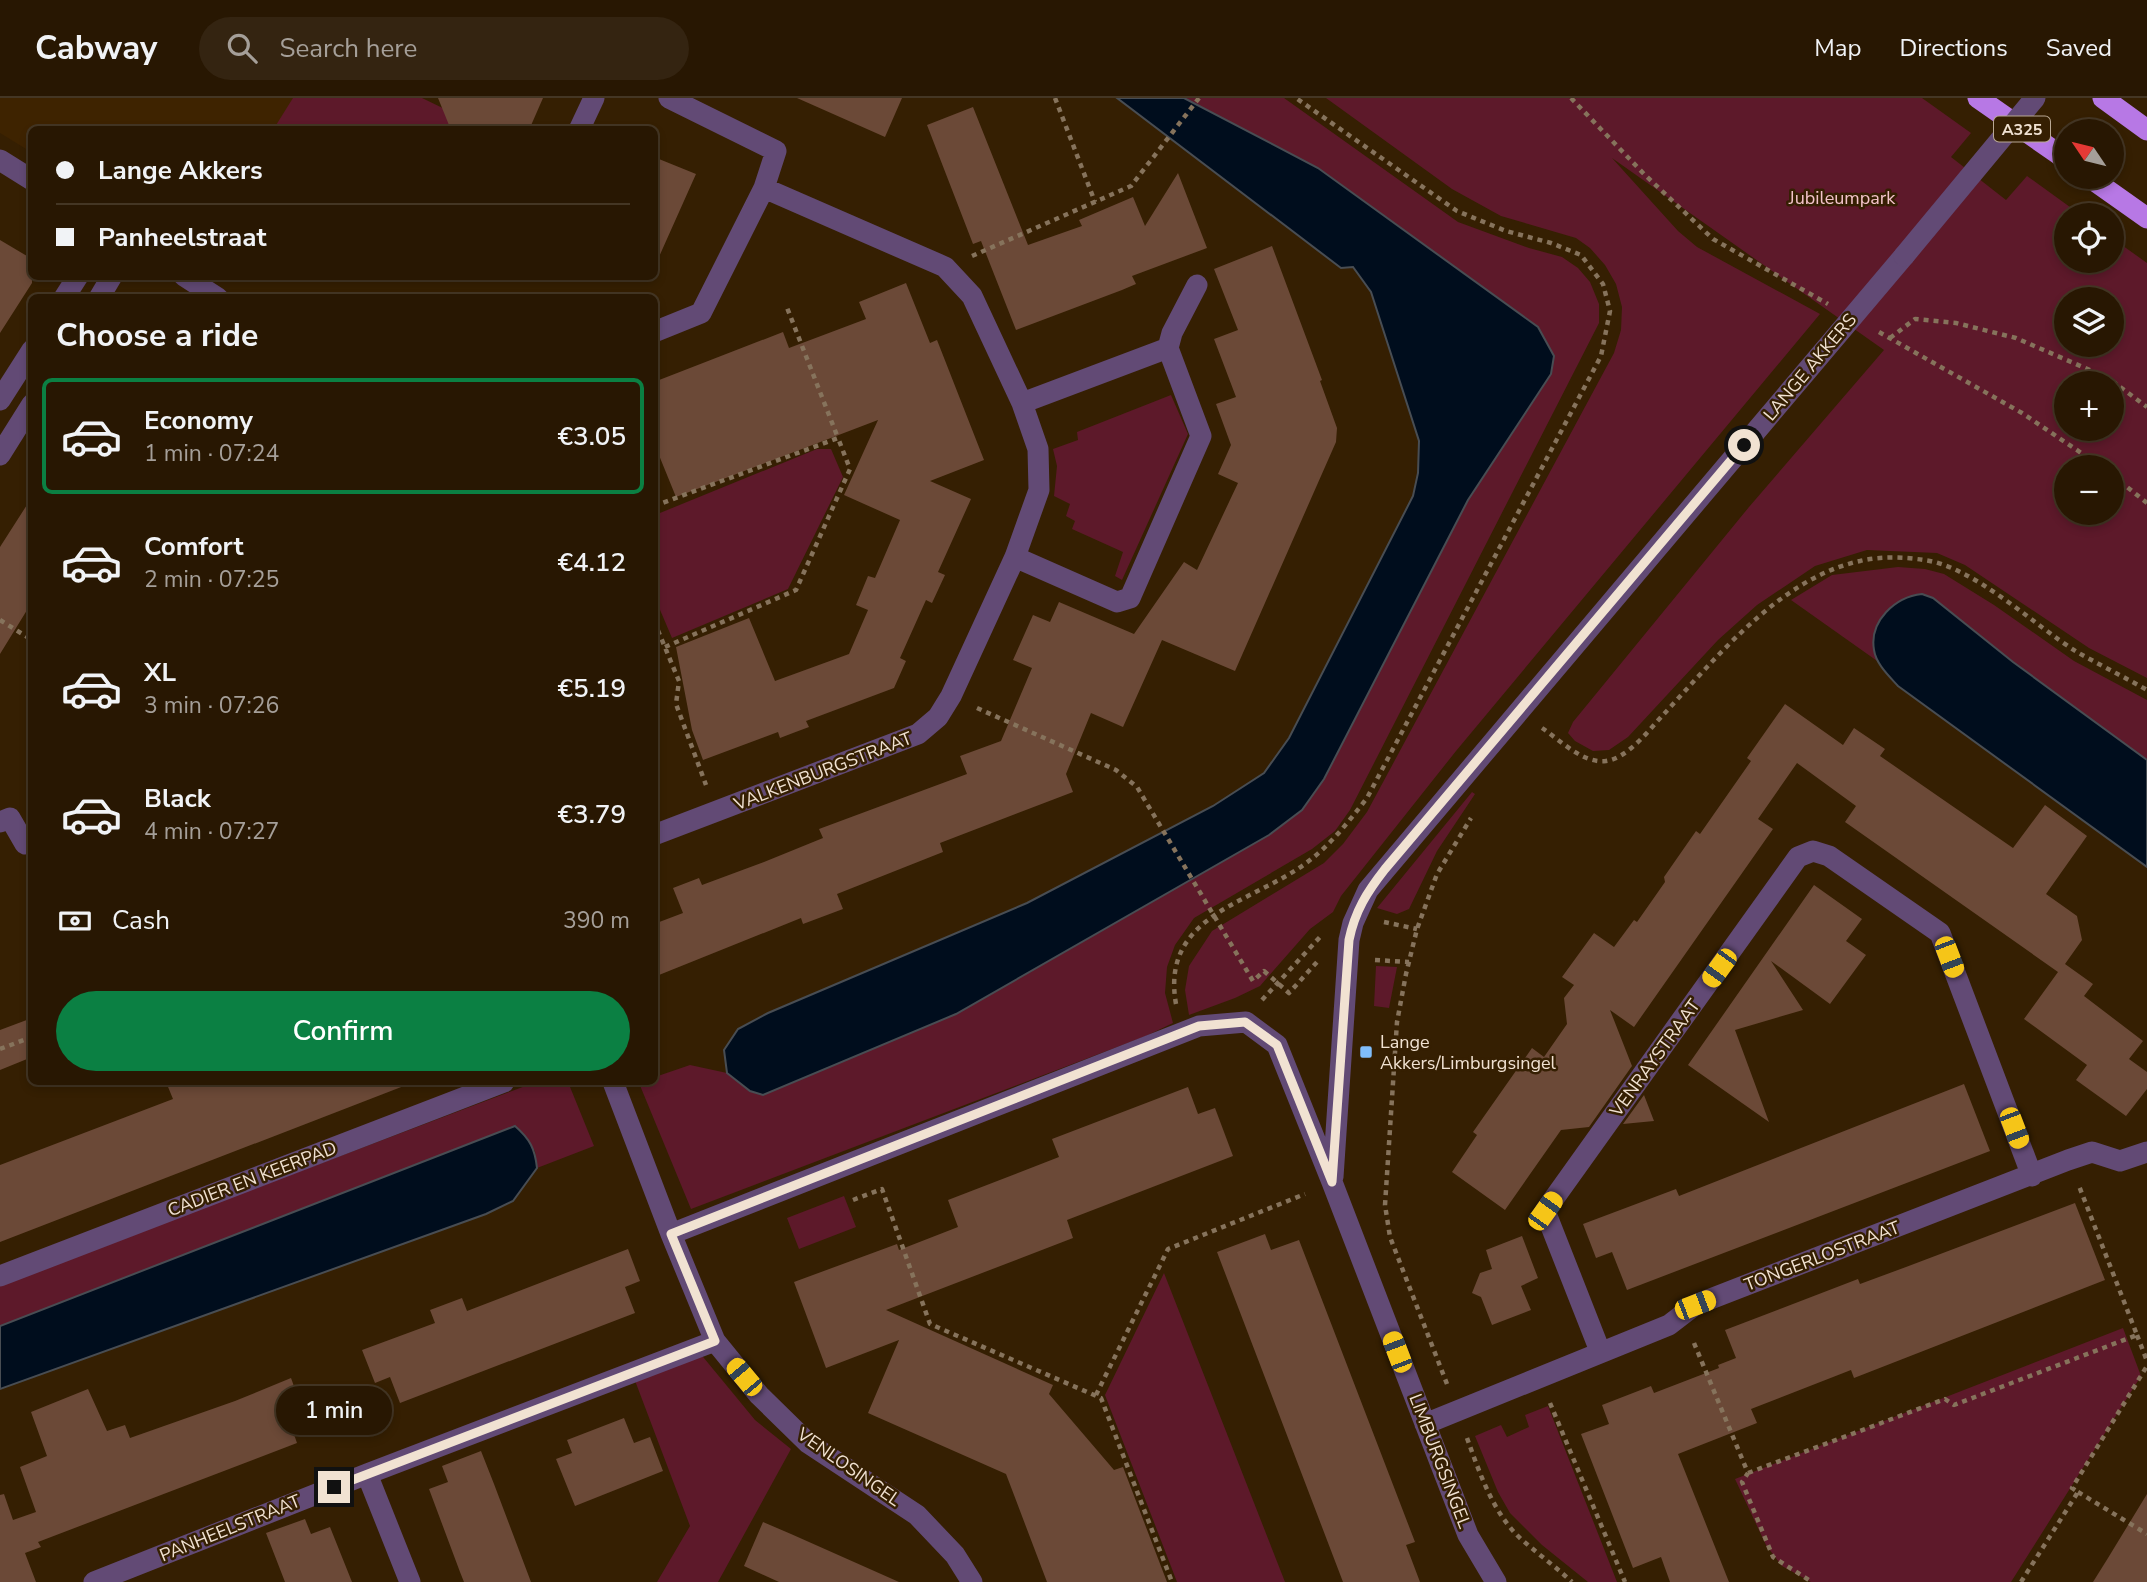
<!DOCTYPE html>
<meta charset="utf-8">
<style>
body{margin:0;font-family:"Nunito Sans",sans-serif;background:#342411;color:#f1f3f6;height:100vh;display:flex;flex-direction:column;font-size:26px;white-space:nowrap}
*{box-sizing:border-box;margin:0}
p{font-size:23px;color:#a59f99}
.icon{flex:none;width:38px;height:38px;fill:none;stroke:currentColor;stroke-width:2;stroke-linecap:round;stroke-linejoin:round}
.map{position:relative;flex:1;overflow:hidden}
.sheet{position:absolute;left:28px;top:196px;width:630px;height:791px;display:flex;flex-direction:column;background:#281702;border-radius:10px;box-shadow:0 4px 10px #0003,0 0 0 2px #443624}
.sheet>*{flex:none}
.banner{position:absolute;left:28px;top:28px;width:630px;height:154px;border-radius:10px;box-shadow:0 4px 10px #0003,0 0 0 2px #443624;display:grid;align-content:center;height:154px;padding:0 28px;background:#281702}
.needle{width:46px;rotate:305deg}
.tools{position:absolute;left:2054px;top:21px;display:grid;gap:14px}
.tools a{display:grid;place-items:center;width:70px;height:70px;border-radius:50%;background:#281702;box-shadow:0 4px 10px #0003,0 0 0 2px #443624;font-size:35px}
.end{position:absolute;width:32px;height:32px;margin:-16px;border:9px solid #f1e2d2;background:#111;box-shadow:0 0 0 4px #111}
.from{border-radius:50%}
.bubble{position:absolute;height:49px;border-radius:24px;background:#281702;box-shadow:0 4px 10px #0003,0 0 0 2px #443624;font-size:23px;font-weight:600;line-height:49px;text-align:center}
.car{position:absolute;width:21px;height:42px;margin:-21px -10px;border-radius:9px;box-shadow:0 0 5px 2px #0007;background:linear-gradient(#f5c518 24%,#345 0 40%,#f5c518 0 76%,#345 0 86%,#f5c518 0)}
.banner b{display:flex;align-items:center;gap:24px;height:66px;font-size:26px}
.banner b+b{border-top:2px solid #443624}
.banner i{width:18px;height:18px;background:#f1f3f6}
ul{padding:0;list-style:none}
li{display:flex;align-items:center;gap:21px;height:116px;margin:0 14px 10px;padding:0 14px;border:4px solid transparent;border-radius:10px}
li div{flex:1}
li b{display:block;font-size:26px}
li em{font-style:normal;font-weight:600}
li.selected{border-color:#0b8043}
li>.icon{width:63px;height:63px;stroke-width:1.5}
h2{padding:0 28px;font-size:32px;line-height:84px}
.pay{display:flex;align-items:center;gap:18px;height:77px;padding:0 28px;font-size:26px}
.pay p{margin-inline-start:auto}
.button{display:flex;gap:14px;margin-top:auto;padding:14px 28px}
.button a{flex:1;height:80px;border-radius:42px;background:#0b8043;color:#fff;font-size:28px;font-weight:600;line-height:80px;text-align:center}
header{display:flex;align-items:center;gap:42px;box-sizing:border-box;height:98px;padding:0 35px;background:#281702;border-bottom:2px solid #443624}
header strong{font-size:33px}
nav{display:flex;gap:38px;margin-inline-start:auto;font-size:24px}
.search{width:490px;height:63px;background:#342411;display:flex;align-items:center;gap:18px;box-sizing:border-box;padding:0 24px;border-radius:38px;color:#a59f99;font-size:26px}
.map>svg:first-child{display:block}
.built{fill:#3e2300}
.green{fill:#5d192a;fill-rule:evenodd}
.water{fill:#000d1d;stroke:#484d53;stroke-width:2}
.building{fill:#6b4937}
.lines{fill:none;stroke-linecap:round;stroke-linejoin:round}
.path{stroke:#86735c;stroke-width:4.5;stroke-dasharray:5 5;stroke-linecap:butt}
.minor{stroke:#624a75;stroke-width:21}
.highway{stroke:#b778e5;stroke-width:21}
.minor-bridge{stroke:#624a75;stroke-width:21}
.route{stroke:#f1e2d2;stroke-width:9}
.poi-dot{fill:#80bdfa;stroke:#351f02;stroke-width:2.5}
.labels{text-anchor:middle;stroke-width:5;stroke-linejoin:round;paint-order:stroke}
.shield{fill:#351f02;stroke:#b9a894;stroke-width:2}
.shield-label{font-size:16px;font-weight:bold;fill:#f1e2d2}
.park-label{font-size:18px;fill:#f3c3ca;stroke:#351f02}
.street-label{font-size:18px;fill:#f1e2d2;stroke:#351f02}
.poi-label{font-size:18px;fill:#f1e2d2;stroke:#351f02;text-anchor:start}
</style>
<header>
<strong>Cabway</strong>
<div class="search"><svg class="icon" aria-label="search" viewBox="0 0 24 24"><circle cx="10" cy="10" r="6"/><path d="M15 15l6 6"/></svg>Search here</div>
<nav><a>Map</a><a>Directions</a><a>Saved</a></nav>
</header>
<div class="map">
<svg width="2147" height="1484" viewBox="0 0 2147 1484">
<rect width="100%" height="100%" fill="#351f02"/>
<path class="built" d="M0,0h298l-20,31 -246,1 -1,22 -31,-19z"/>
<path class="green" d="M293,0h129l64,31 -213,1z
M1184,0h100l174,124 71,26 33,9 16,11 12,14 9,22v19l-249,487 -15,21 -23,18 -118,69 -19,27 -8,22 -2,26 8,30 -27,13 -455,173 -52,-126 15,-1 1,-5 35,-12 37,8 23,18 13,4 193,-81 313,-179 32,-25 23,-31 144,-279 83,-126 3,-18 -16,-29 -220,-159z
M1326,0h596l49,35 -20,24 55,43 21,-24 54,39h-14v46h45v-23l35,25v415l-58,-30 -124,-83 -28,-12 -70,-3 -52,16 -58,39 -39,35 -90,97 -19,13 -16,1 -18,-10 -7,-8 5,-11 176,-215 135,-157 -272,-192 66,73 19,16 123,67 -364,437 -115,145 -8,16 -23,17 -50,57 -25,12 -46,17 -4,-25 4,-24 23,-35 112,-68 19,-19 24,-32 247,-459 7,-23 1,-23 -6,-23 -11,-19 -15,-17 -14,-10 -75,-22 -49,-27zM2067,201h45v46h-45zM2067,285h45v46h-45zM2067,369h45v46h-45z
M1171,297l17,39 -66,146 -7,-4 8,-24 -51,-23 3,-8 -9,-5 4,-12 -16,-8 3,-30 -4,-17 25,-9 -1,-8z
M817,351h14l12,28 -55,112 -116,49 -17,-40v-83z
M1898,469l27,2 19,5 50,31 80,56 73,39v60l-134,-98 -80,-64 -51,20c-9,16 -11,28 -2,45l-89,-63 41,-25z
M1472,694l3,2 -38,57 -28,58 -12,5 -20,-6z
M1376,868l21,1 -8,41 -15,-2z
M536,984h32l26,64 -57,22 -2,-17 -20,-25 -515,200v-41z
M844,1098l12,31 -57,22 -12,-31z
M1164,1175l121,309h-108l-72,-187z
M2123,1230l18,48 -130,206h-200l-29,-16 -16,-21 -31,-66z
M699,1254l56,68 36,29 -73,133h-61l33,-56 -56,-148z
M1548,1308l69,176h-29l-46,-37 -32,-32 -12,-21 -23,-56 26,-11 6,12 22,-10 -4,-12z"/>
<path class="water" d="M1117,0h67l134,70 220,159 16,29 -3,18 -83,126 -144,279 -22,31 -33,25 -313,179 -193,81 -13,-4 -23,-18 -3,-23 14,-21 30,-16 259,-110 186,-97 51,-33 25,-35 124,-242 5,-23 1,-32 -48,-149 -18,-25 -12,1z
M1922,496l11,4 80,64 134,98v107l-249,-181c-9,-10 -22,-22 -24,-36 -5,-29 21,-53 48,-56z
M515,1028c15,13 20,23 22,42l-24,33 -27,13 -486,175v-63z"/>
<path class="building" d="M438,0h105l-14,32h-78z
M797,0h105l-17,39z
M973,9l55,138 54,-19 -3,-6 54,-23 12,29 33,-53 29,75 -75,28 4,8 -14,6 -106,40 -35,-89 -8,3 -46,-119z
M654,59l42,17 -42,94z
M0,142l32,19v24l-32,50z
M1272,148l50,134 -2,1 17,47 -1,14 -101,229 -73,-31 -39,87 -32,-14 -25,61 7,18 -133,51 3,9 -106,42 6,15 -40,15 -2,-6 -147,59v-53l29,-11 -10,-25 26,-10 3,7 62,-23 59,-24 -4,-9 148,-55 -7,-18 41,-15 31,-73 -19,-8 20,-45 17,7 9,-20 75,32 50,-72 13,8 41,-87 -20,-9 13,-29 -15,-41 20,-7 -22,-58 24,-9 -24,-61z
M906,185l24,60 7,-3 47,120 -54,21 41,18 -33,73 7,3 -13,28 -6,-3 -26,58 6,3 -12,27 -88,33 3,6 -16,6 -13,5 -2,-6 -75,28 -11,-30 -16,-83 73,-29 26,63 74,-27 19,-44 -12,-5 12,-29 7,2 25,-58 -56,-25 34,-75 -202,77 -22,-54v-61l129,-50 6,16 77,-29 -7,-17z
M32,399v105l-32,52v-107z
M1785,606l58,41 11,-17 31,21 -5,7 133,92 32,-43 42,31 -41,58 31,22 5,24 -17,24 28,20 -9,12 59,45 -14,18 18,13v17l-21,27 -50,-36 11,-15 -63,-46 34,-47 -213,-150 11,-16 -59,-43 -39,56 15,10 -139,198 -24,-17 22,56 -43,61 -28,3 -56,80 -53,-38 25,-37 -4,-3 59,-84 12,9 23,-33 -3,-26 10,-13 -12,-8 32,-44 20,14 20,-27 3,2 28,-40 -1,-5 32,-46 4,3 51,-73 -4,-3z
M1814,787l48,34 -16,22 20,14 -36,49 -59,-43 32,49 -68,20 34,92 -81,-57z
M32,920v39l-32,13v-40z
M166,984h243v2l-409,158v-77l173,-66z
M1964,986l26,67 -363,139 -15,-38 -16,6 -13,-34 93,-35 3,7z
M1188,989l10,27 17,-6 18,48 -166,64 6,18 -187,72 167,75 -4,9 65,76 9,-3 44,115h-120l-41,-108 -138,-61 31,-73 -73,28 -32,-86 103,-38 2,6 59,-23 -10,-27 111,-43 -7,-18z
M1644,997l10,26 -31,3z
M2075,1105l30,77 -251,98 -3,-8 -100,39 6,14 -79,31 51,128h-59l-9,-25 -28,11 -52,-134 28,-10 -7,-19 49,-19 3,7 65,-25 -1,-3 18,-7 -11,-28 133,-51 2,5 46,-17z
M1265,1136l6,16 28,-10 116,302 -9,3 14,37h-77l-126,-330z
M1522,1138l16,42 -17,8 10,24 -39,15 -11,-28 -9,-4 8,-20 12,-4 -6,-19z
M628,1151l12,32 -15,6 10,26 -235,90 -10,-26 -15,6 -13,-33 73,-27 -5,-13 32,-12 5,13z
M291,1280l12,33 -15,6 9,26 -259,99 3,5 -16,6 11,29h-36v-87l4,-1 9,26 23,-8 -16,-45 27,-11 -16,-44 57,-23 19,42 18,-6 5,13 105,-37z
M624,1320l10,25 16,-6 13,34 -88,35 -19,-47 16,-6 -5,-13z
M481,1353l13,33 37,98h-67l-4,-10 -31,-83 19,-7 -6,-16z
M2147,1396v88h-54l15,-24z
M305,1421l6,15 19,-7 22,55h-67l-19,-49z
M763,1424l28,12 108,48h-120l-35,-16z"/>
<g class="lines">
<path class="path" d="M1055,0l40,104
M1571,0l73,76 69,65 115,65
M972,158l159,-70 68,-88
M1879,234l143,81 80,54
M1890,240l25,-19 41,4 60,15 92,40 39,29
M2112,377l35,28
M654,408l184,-68 -52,-133
M0,522l32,20
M654,523l25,60 -3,23 30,81
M665,549l131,-57 54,-121 -12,-31
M977,610l139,62 21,17 116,194 11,-10 25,22 28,-31
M1542,630c18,12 41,36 64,33 22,-3 43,-31 57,-46 53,-57 117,-137 197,-154 20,-5 44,-4 64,-1 49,6 110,65 153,92 23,13 47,25 70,38
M1384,824l33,7
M1375,862l34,2
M1262,902l58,-63
M1176,906c-15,-84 65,-99 120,-134 30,-19 50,-45 71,-72l234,-442 9,-45 -7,-27 -22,-29 -30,-12 -45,-12 -49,-20 -161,-113
M0,951l32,-12
M853,1102l29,-11 48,135 171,74 71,184
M2137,1237l10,26
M1694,1245l54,130 -6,9 31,75 39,25
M1447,1286l-57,-147 -5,-32 12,-183 9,-48 11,-45 20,-55 34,-56
M1096,1297l72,-146 137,-55
M1550,1305l75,179
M1467,1340c13,36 26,75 54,101 17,15 35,28 51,43
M1748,1375l197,-74 9,6 183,-70 -58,-149
M2078,1394l69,42
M2021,1484l57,-90 -6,-4 75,-122"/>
<path class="minor" d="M579,32l15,-32
M0,62l32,20
M764,90l181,79 27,29 50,107
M184,178l34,22
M64,200l14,-22
M99,200l13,-22
M654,234l47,-19 63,-125 12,-37 -107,-53
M0,302l32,-50
M0,357l32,-51
M1015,459l102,45 13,-4 71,-162 -33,-88 4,-15 25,-48
M0,724l10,-4 15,26
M654,737l264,-101 20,-17 13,-21 64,-139 24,-67 -1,-41 -16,-46 146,-55
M613,984l58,152 44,107 44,54 49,48 109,72 38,40 17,27
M1333,1079l16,-237 4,-17 15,-33 536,-634
M671,1136l528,-208 47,-4 31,23 55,137 136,353 28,47
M0,1178l504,-194
M1600,1253l-55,-140 253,-354 15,-6 16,5 111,77 92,243
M1425,1326l244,-99 26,-20 373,-145 24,-8 28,9 27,-9
M367,1376l43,108
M94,1484l273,-108 348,-133"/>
<path class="highway" d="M1978,0l89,62
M2103,0l44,32
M2089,79l58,41"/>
<path class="minor-bridge" d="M1904,158l131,-158"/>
</g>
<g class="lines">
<path class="route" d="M334,1389l381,-146 -44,-107 528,-208 46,-4 32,23 55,137 17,-242c6,-29 18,-48 36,-71l359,-424"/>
</g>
<rect class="poi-dot" x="1359" y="947" width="14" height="14" rx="3.5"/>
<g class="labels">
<rect class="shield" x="1994" y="18.5" width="56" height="25" rx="5"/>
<g class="shield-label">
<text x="2022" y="37">A325</text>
</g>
<g class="park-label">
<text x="1842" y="106">Jubileumpark</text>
</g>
<g class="street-label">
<text transform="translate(1810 269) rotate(-50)" y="6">LANGE AKKERS</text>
<text transform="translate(823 673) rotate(-21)" y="6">VALKENBURGSTRAAT</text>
<text transform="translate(1655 960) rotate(-54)" y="6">VENRAYSTRAAT</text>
<text transform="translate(252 1081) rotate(-21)" y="6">CADIER EN KEERPAD</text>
<text transform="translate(1822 1158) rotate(-21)" y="6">TONGERLOSTRAAT</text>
<text transform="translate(1440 1363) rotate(69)" y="6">LIMBURGSINGEL</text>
<text transform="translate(849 1369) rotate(35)" y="6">VENLOSINGEL</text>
<text transform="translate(230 1430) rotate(-22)" y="6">PANHEELSTRAAT</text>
</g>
<g class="poi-label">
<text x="1380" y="950">Lange<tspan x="1380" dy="21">Akkers/Limburgsingel</tspan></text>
</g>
</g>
</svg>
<div class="tools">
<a><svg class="needle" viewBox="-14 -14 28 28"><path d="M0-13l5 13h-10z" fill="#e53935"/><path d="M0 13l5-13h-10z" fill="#a59f99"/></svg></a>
<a><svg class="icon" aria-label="locate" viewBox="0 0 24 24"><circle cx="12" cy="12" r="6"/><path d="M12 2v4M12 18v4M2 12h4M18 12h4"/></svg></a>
<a><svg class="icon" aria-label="layers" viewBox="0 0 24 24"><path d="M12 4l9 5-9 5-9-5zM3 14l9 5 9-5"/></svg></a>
<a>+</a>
<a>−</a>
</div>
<i class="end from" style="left:1744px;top:347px"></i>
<i class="end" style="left:334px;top:1389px"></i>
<div class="bubble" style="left:276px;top:1288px;width:116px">1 min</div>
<i class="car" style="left:1949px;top:859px;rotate:159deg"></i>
<i class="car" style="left:1719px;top:870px;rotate:216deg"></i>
<i class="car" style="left:2014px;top:1030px;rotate:159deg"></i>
<i class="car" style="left:1545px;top:1113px;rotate:36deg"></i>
<i class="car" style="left:1695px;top:1207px;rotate:69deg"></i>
<i class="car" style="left:1397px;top:1254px;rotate:339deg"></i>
<i class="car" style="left:744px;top:1279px;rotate:320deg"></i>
<div class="banner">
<b><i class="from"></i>Lange Akkers</b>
<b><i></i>Panheelstraat</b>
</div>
<section class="sheet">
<h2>Choose a ride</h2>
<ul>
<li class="selected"><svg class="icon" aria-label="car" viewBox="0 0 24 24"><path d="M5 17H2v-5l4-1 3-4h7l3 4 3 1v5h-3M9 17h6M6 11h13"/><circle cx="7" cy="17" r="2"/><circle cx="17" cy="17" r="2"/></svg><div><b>Economy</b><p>1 min · 07:24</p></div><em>€3.05</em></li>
<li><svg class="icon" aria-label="car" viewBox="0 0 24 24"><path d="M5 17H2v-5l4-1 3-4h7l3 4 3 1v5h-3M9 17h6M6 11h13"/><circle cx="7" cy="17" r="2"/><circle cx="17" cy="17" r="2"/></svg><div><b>Comfort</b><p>2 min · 07:25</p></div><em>€4.12</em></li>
<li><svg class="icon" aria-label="car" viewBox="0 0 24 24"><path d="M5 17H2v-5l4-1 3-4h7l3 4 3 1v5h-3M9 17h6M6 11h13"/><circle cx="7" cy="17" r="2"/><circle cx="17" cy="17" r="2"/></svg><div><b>XL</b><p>3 min · 07:26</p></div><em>€5.19</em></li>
<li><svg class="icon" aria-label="car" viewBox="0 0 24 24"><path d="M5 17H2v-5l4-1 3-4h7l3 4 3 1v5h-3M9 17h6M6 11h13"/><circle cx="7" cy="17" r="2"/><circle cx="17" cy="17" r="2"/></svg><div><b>Black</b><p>4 min · 07:27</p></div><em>€3.79</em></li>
</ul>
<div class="pay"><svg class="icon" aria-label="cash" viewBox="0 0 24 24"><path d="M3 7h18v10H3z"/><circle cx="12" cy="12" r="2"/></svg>Cash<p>390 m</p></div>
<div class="button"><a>Confirm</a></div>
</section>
</div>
